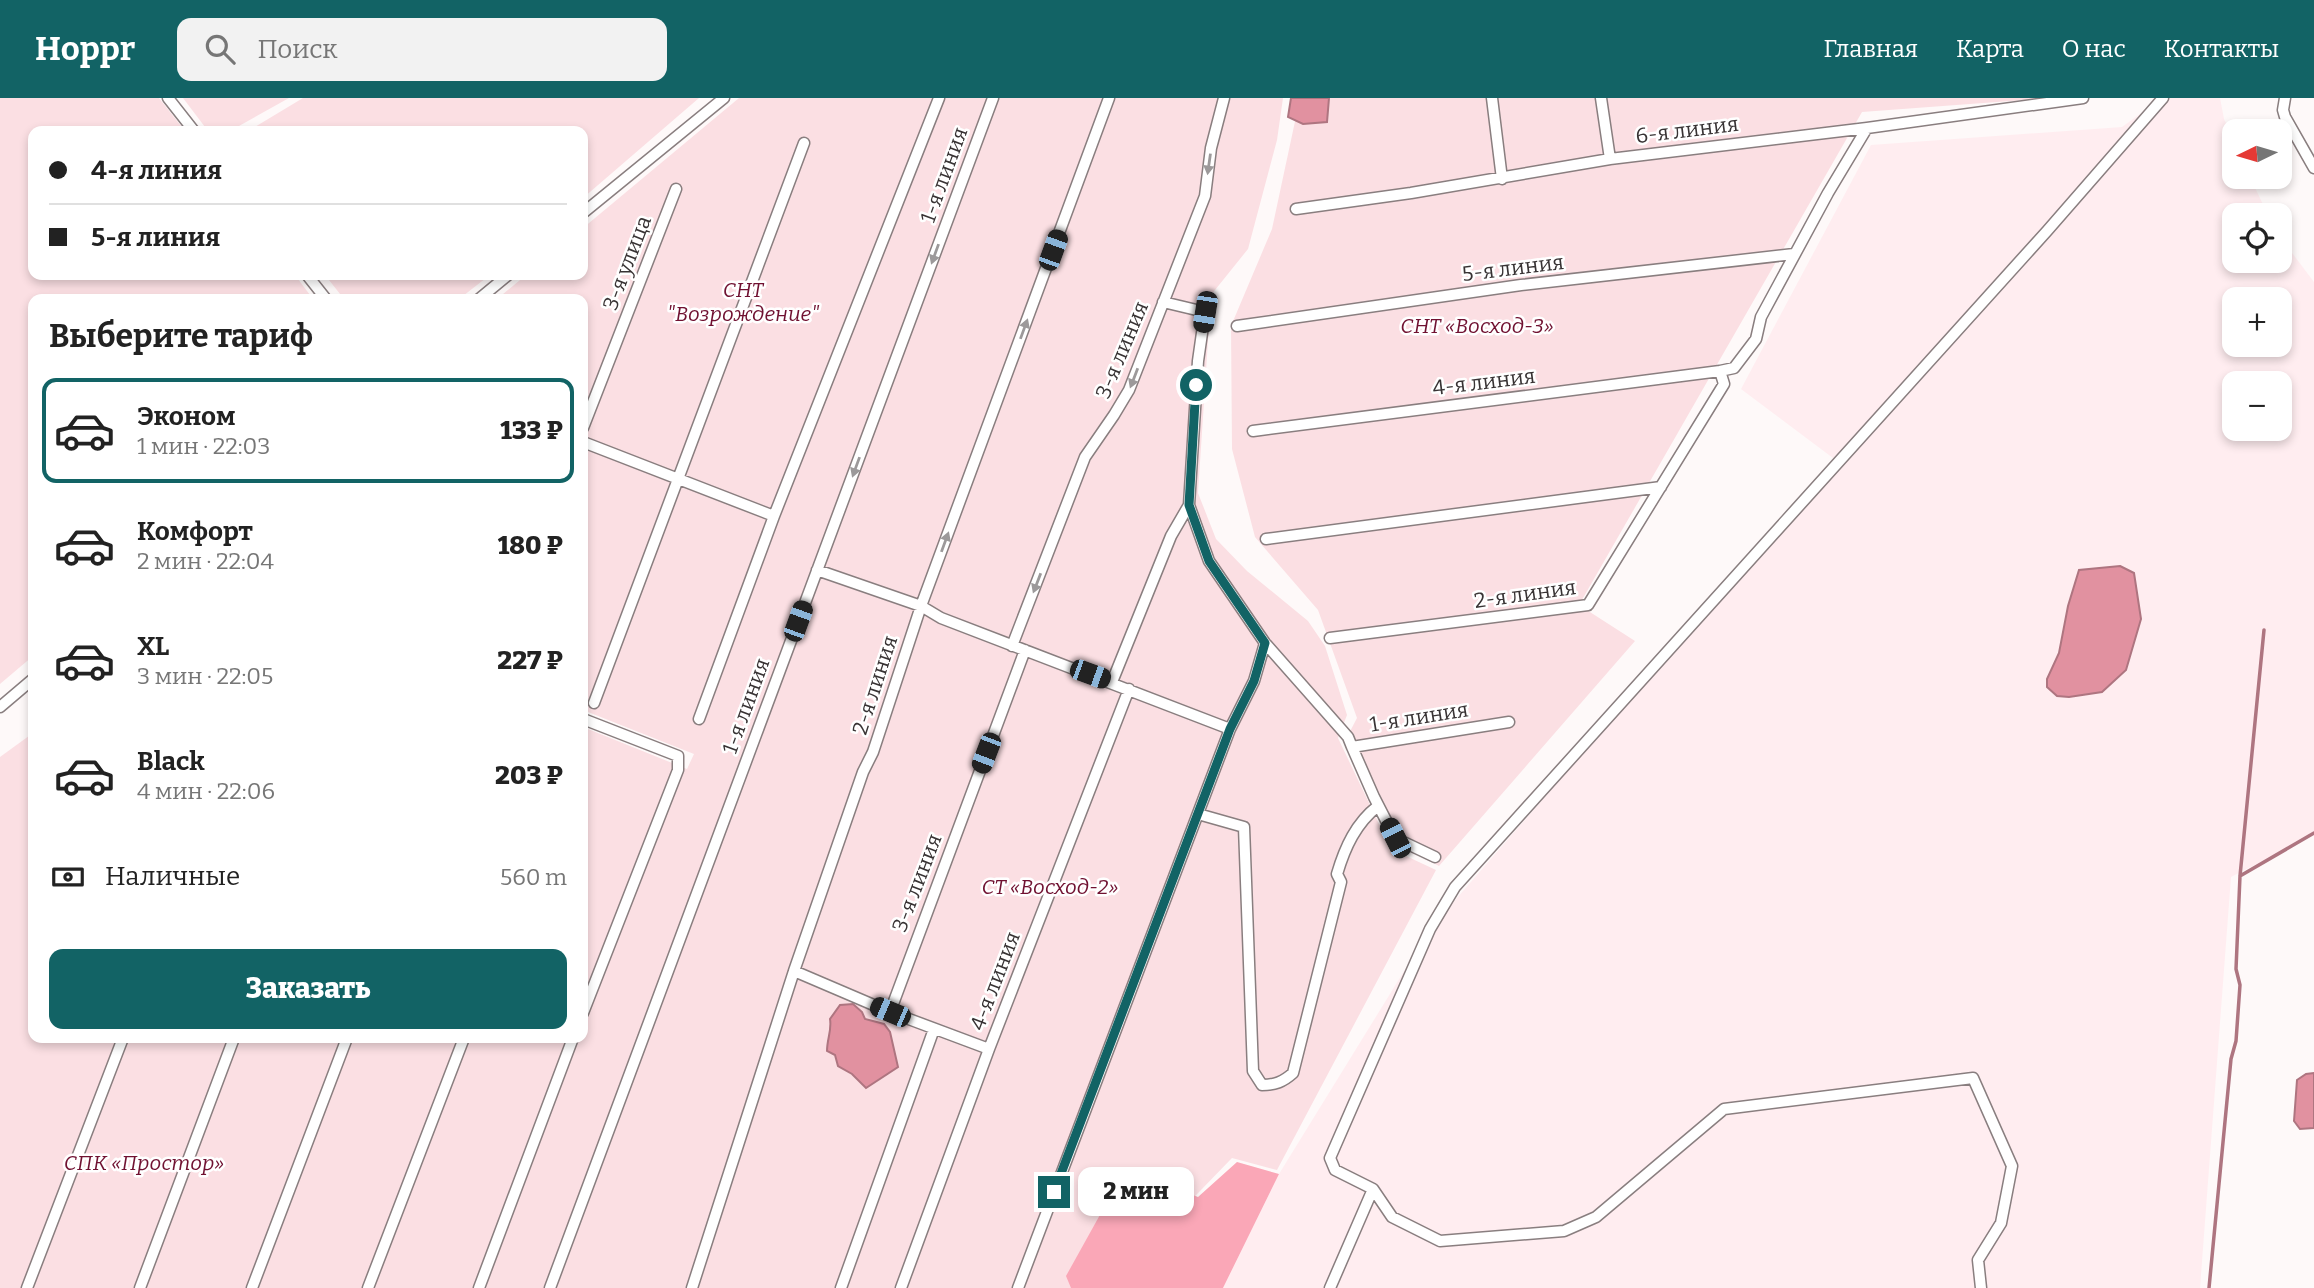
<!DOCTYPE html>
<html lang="ru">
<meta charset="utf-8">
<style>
body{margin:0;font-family:Bitter,serif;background:#f2f2f2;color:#222;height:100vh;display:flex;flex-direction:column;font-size:26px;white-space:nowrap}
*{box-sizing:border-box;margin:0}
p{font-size:23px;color:#767676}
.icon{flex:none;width:38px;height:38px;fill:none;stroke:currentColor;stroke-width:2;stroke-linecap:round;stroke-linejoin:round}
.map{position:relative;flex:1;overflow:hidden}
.details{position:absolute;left:28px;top:196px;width:560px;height:749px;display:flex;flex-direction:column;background:#fff;border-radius:14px;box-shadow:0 4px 10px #0003}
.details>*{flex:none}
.guide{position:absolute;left:28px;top:28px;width:560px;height:154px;border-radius:14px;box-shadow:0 4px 10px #0003;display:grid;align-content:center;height:154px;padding:0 21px;background:#fff}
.needle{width:46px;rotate:265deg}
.controls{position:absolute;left:2222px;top:21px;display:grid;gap:14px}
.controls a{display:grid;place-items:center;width:70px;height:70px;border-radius:14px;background:#fff;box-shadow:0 4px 10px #0003;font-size:35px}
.end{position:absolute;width:32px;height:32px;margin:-16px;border:9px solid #126365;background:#fff;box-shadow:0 0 0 4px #fff}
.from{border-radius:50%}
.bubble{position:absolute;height:49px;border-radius:14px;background:#fff;box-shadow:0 4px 10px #0003;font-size:23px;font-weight:800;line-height:49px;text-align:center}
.car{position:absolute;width:21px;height:42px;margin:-21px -10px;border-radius:9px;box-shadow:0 0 5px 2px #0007;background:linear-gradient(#222 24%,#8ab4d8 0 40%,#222 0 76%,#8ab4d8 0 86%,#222 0)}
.guide b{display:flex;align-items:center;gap:24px;height:66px;font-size:26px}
.guide b+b{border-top:2px solid #e0e0e0}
.guide i{width:18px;height:18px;background:#222}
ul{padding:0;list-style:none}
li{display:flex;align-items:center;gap:21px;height:105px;margin:0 14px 10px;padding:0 7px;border:4px solid transparent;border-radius:14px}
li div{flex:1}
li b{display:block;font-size:26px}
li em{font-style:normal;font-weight:800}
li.current{border-color:#126365}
li>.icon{width:63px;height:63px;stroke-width:1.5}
h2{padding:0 21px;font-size:32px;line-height:84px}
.pay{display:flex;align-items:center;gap:18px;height:77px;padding:0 21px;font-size:26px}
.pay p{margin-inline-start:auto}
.action{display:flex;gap:14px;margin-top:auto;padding:14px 21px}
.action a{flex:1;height:80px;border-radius:14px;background:#126365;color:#fff;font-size:28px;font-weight:800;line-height:80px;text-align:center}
header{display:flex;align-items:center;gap:42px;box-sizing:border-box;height:98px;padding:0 35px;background:#126365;color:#fff}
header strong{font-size:33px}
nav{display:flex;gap:38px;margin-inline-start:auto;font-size:24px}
.search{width:490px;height:63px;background:#f2f2f2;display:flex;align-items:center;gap:18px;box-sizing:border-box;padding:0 24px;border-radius:14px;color:#767676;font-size:26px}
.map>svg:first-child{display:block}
.built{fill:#ffedf0;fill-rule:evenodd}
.green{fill:#fbdfe3}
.forest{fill:#faa7b7}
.water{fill:#e191a0;stroke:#ae7580;stroke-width:2}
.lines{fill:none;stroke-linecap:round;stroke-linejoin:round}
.stream{stroke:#ae7580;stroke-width:3.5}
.minor-casing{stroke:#897e7f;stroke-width:13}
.minor{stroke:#fff;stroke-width:10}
.oneway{fill:#9c999a}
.route{stroke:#126365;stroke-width:9}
.labels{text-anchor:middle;stroke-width:5;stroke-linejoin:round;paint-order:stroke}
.street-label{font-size:21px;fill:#383334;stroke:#fff}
.park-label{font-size:21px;font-style:italic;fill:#701131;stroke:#fff}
</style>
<header>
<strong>Hoppr</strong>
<div class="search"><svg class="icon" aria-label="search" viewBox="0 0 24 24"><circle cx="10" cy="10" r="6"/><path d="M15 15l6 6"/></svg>Поиск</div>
<nav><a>Главная</a><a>Карта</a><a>О нас</a><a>Контакты</a></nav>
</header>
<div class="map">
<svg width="2314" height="1190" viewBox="0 0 2314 1190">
<rect width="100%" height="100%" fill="#fef9f9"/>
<path class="built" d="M2162,0h58l4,21 11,23v35h15l18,38h-33v46h45v-24l34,45v553l-83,42 -31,411h-977l56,-114 151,-245 407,-468 -96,-72 130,-244 251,-18zM2235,201h45v46h-45zM2235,285h45v46h-45z"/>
<path class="green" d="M0,0h159l26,33h-152v144h262l18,24h-280v357l-33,28z
M183,0h106l-59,33h-22z
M303,0h396l-116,100v-67h-335z
M739,0h248l-427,1159 7,3 427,-1162h289l-6,42 -29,109 -37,46 -13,198 18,46 31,32 61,50 17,25 22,69 -9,23 53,111 45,21 -159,300 -45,-12 -126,130h-1106v-531l33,-24v305h550v-311l104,42 7,-15 -111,-44v-411h-86l29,-24h57v-47z
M1300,0h752l-190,14 -283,493 56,36 -196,225 -48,-25 -46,-100 12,-23 -39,-108 -63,-73 -23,-88 -1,-123 41,-97z
M325,177h165l-31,24h-115z"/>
<path class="forest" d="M1237,1064l42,12 -56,114h-152l-5,-12 60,-108 72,29z"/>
<path class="water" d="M1291,0h38l-2,24 -24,2 -15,-7z
M2120,468l14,7 7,46 -15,51 -24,22 -33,5 -12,-1 -10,-9v-8l12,-26 9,-47 11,-36z
M853,906l9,8 3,7 19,5 6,8 8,35 -32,21 -14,-14 -14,-8 -3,-11 -8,-4c0,-12 5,-21 3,-32l10,-14z
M2314,975v55l-14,1 -6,-8 3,-41 9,-6z"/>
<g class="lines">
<path class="stream" d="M2240,778l74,-43
M2209,1190l22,-229 5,-18 4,-56 -4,-16 4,-93 24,-246"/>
<g class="minor-casing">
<path id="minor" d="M168,0l26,33
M1492,0l10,81
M1601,0l9,61
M2285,0l-2,12 2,7 29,51
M1296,111l115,-16 199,-34 257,-31 216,-30
M583,115l141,-115
M307,177l19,24
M479,201l29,-24
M1237,228l284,-41 273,-31
M583,330l93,-239
M1253,333l467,-60
M583,344l191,74
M1189,407l20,56 56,82 83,94 4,10
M1266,441l395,-52
M817,472l104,36 20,12 289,111
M1330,540l258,-33 136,-221 -4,-13 14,-3 22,-29 5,-22 67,-124 39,-65
M1012,548l73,-189 29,-42 15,-25 76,-194 6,-48 13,-50
M1112,584l59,-146 18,-31 9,-144 7,-49 -42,-10
M594,605l210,-560
M0,609l33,-28
M583,621l95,37v14l-95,243
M699,621l75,-203 165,-418
M1198,716l46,13 9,244 9,14c13,0 21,-3 31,-12l48,-191 -4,-8c8,-27 19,-51 41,-68
M1435,759l-40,-19 -21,-41 -22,-50 157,-25
M794,873l96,41 99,37
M890,914l135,-362
M27,1190l96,-250
M140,1190l94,-250
M252,1190l95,-250
M368,1190l96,-250
M479,1190l94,-250
M550,1190l443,-1190
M692,1190l102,-317 69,-199 10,-20 48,-146 188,-508
M841,1190l93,-259
M901,1190l88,-239 140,-360
M1018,1190l212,-559 24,-48 11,-38
M1330,1190l43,-99
M1981,1190l-3,-28 23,-37 11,-57 -39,-88 -249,31 -128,108 -32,14 -124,10 -48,-24 -19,-28 -38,-19 -5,-12 100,-229 25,-42 592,-656 116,-133"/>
</g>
<use href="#minor" class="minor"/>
</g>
<defs><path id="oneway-solid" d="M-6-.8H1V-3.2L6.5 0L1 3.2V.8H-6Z" transform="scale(1.75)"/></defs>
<g class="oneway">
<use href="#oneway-solid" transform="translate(1209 66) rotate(98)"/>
<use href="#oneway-solid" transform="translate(935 156) rotate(110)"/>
<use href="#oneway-solid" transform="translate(1024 231) rotate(-70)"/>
<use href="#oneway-solid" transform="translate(1134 280) rotate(111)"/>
<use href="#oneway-solid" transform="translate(856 369) rotate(110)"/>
<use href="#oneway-solid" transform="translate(945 444) rotate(-70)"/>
<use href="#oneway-solid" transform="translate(1037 485) rotate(111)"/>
</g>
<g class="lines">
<path class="route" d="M1054,1094l176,-463 24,-48 11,-38 -56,-82 -20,-56 7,-120"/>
</g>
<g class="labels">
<g class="street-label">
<text transform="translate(1687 32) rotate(-7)" y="7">6-я линия</text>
<text transform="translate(944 77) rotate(-70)" y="7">1-я линия</text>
<text transform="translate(627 165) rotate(-69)" y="7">3-я улица</text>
<text transform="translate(1513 170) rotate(-7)" y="7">5-я линия</text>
<text transform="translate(1122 252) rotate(-67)" y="7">3-я линия</text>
<text transform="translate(1484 284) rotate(-7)" y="7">4-я линия</text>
<text transform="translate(1525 496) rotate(-8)" y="7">2-я линия</text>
<text transform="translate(875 587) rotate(-72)" y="7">2-я линия</text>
<text transform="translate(746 608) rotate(-70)" y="7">1-я линия</text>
<text transform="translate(1419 619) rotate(-9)" y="7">1-я линия</text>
<text transform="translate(917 785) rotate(-69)" y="7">3-я линия</text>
<text transform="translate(995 883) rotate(-69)" y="7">4-я линия</text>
</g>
<g class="park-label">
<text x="743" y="199">СНТ<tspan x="743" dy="24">"Возрождение"</tspan></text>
<text x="1477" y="235">СНТ «Восход-3»</text>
<text x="1050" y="796">СТ «Восход-2»</text>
<text x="144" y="1072">СПК «Простор»</text>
</g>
</g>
</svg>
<div class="controls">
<a><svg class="needle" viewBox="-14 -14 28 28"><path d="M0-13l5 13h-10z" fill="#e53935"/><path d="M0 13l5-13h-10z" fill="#767676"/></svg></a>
<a><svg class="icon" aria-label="locate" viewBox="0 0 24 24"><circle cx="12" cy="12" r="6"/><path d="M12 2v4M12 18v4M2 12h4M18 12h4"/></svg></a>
<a>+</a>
<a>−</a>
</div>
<i class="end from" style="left:1196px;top:287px"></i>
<i class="end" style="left:1054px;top:1094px"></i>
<div class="bubble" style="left:1078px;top:1069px;width:116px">2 мин</div>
<i class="car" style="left:1053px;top:152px;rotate:20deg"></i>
<i class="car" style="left:1205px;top:214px;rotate:189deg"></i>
<i class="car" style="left:798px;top:523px;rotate:20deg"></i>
<i class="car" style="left:1090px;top:576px;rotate:110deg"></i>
<i class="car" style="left:986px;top:655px;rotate:201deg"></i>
<i class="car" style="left:1395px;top:740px;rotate:333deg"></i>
<i class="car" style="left:890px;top:914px;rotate:293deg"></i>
<div class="guide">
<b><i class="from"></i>4-я линия</b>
<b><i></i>5-я линия</b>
</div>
<section class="details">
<h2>Выберите тариф</h2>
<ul>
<li class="current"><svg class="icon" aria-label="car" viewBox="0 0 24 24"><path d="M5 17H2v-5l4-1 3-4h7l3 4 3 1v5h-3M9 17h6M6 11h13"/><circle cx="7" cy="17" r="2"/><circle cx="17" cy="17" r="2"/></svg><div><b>Эконом</b><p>1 мин · 22:03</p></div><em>133 ₽</em></li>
<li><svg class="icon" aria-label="car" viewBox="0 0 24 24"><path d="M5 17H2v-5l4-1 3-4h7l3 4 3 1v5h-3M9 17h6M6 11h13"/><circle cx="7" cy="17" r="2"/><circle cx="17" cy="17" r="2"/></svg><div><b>Комфорт</b><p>2 мин · 22:04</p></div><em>180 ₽</em></li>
<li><svg class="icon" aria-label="car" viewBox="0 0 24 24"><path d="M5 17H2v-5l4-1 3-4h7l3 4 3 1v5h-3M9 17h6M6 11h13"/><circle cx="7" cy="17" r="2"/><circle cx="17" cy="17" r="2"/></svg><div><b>XL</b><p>3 мин · 22:05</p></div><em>227 ₽</em></li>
<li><svg class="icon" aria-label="car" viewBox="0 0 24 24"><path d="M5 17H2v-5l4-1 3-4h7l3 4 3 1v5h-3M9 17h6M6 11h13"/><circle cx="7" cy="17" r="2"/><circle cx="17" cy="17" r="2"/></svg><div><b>Black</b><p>4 мин · 22:06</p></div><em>203 ₽</em></li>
</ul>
<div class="pay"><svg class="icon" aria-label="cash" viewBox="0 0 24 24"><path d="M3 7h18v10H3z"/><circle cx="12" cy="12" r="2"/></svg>Наличные<p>560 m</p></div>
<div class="action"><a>Заказать</a></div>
</section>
</div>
